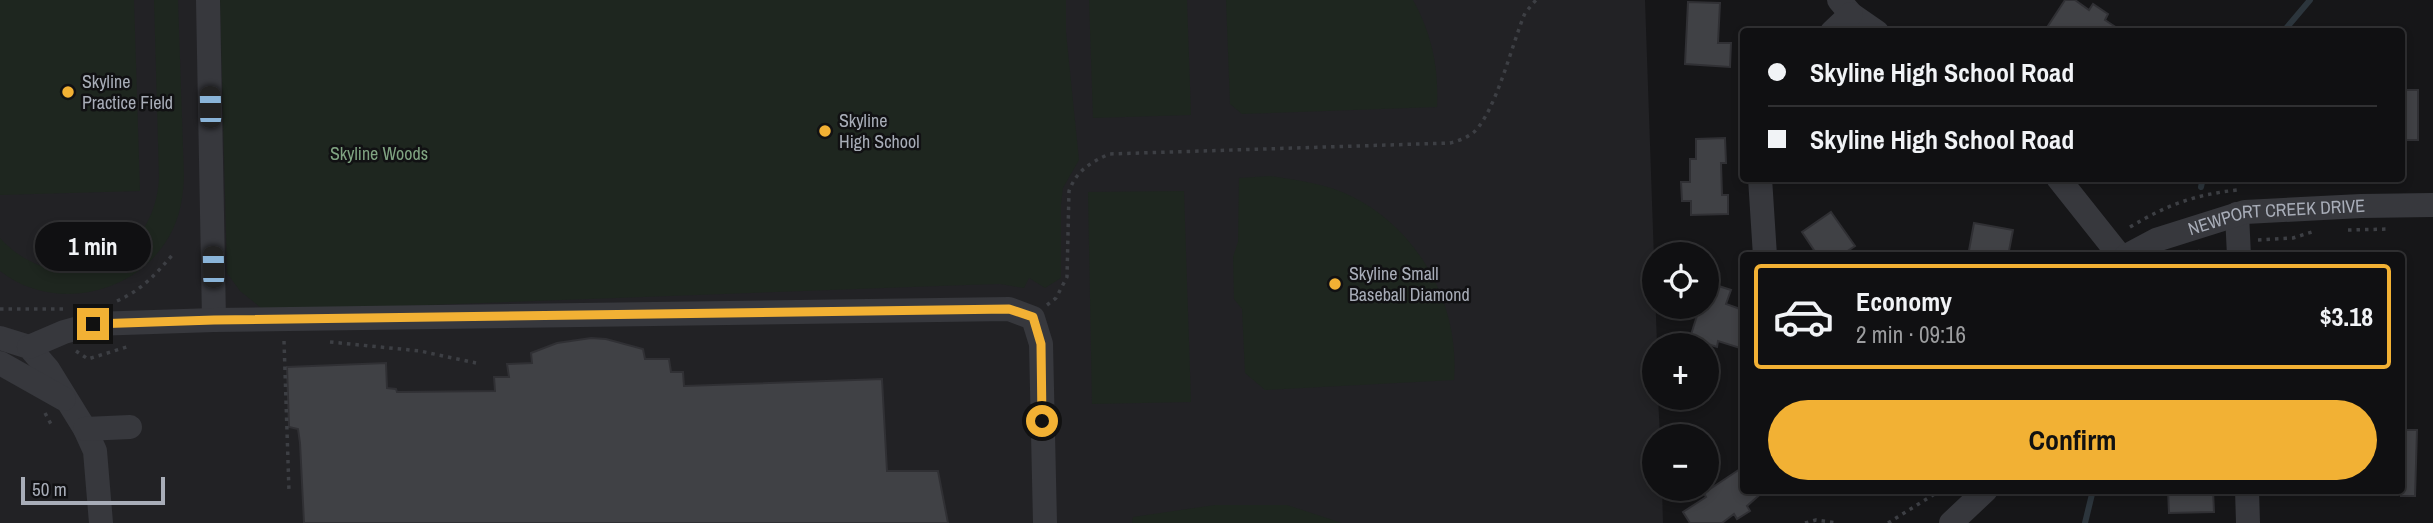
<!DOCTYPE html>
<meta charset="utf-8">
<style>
body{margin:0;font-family:"Archivo Narrow",sans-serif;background:#1e1e20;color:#f1f3f6;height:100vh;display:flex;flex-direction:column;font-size:26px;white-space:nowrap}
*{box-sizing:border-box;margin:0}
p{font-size:23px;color:#9c9d9f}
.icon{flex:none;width:38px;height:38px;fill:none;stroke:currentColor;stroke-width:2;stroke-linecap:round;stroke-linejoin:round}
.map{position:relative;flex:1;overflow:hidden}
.sheet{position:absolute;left:1740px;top:252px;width:665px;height:242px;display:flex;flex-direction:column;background:#101012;border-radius:7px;box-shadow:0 4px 10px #0003,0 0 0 2px #303032}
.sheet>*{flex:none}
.hud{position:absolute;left:1740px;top:28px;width:665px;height:154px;border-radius:7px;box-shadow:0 4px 10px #0003,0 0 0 2px #303032;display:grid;align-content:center;height:154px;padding:0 28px;background:#101012}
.controls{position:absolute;left:1642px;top:242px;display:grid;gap:14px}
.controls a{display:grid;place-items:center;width:77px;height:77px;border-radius:50%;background:#101012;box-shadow:0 4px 10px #0003,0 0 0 2px #303032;font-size:35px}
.scale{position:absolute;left:21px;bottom:18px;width:144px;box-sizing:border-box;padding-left:7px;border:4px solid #a8adb8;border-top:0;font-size:19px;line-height:24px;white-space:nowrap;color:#a8adb8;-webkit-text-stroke:5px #111113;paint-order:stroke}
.end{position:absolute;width:32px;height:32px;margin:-16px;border:9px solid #f2b134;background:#111;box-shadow:0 0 0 4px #111}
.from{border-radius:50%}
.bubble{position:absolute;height:49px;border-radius:24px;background:#101012;box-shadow:0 4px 10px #0003,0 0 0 2px #303032;font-size:23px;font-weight:700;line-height:49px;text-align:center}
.car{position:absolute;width:21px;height:42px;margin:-21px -10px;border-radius:9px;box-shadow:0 0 5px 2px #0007;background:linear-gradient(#222 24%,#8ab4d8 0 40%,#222 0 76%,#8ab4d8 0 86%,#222 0)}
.hud b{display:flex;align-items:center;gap:24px;height:66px;font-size:26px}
.hud b+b{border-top:2px solid #303032}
.hud i{width:18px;height:18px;background:#f1f3f6}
ul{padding:12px 0 0;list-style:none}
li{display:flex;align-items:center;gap:21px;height:105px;margin:0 14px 10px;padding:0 14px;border:4px solid transparent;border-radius:7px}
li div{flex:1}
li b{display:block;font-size:26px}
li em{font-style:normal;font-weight:700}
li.selected{border-color:#f2b134}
li>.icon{width:63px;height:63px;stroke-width:1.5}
.cta{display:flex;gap:14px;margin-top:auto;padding:14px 28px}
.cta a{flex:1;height:80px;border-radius:42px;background:#f2b134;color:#111;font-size:28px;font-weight:700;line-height:80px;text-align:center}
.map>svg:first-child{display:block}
.built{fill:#222225}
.green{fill:#1e261f}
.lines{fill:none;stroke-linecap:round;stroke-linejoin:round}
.stream{stroke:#2c353c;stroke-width:6}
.building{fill:#404145;stroke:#303034;stroke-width:2}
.path{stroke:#3d3f44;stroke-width:3.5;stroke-dasharray:3.5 5;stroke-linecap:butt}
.minor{stroke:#37383d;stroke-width:24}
.route{stroke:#f2b134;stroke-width:9}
.poi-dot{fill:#f2b134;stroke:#111113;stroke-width:2.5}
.labels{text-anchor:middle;stroke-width:5;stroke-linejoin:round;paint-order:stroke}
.poi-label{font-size:18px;fill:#a8adb8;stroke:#111113;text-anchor:start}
.park-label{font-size:18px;fill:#7fa381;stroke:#111113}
.street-label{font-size:18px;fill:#a8adb8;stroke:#111113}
</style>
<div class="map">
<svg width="2433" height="523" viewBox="0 0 2433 523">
<rect width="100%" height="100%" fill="#161618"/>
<path class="built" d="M0,0h1645l12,345h-3v52h4l2,39h-6v52h8l1,35h-1663z"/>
<path class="green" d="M0,0h134l6,191 -140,4z
M154,0h24l6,177c-1,18 -3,35 -11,52 -30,64 -117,86 -173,42v-33c59,65 155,26 159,-60z
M220,0h846v32l13,128 -16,28 -2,16v74l-16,10 -16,-10 -5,10 -24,-4 -34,1 -701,26 -25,-20 -13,-18z
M1089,0h98l4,115 -98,3z
M1226,0h187c19,34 26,68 24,107l-195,7 -12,-10z
M1270,176c28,4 58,8 83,21 67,34 107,109 101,183l-189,10 -20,-17 -3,-64 -8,-10 -1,-42 5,-15 1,-64z
M1184,191l7,211 -99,2 -4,-212z
M1215,505h72l55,18h-210l1,-6z"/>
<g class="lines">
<path class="stream" d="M2283,32l27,-32
M2201,187l2,-9
M2085,523l8,-33"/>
</g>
<path class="building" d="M2065,0h10l14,10 4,-6 15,10 -3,6 18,12h-79z
M1688,2l32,1 -2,40h13l-1,24 -45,-3z
M2401,90h17v50h-17z
M1725,138l1,25h-5l1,32h6v19l-37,1v-14h-9l-1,-19h9v-23h6v-20z
M1831,212l24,34 -15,10h-22l-16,-24z
M1974,223l39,7 -5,26h-40z
M1706,282l25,8 -5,14 17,6v39l-25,-8 -1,6 -27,-9 10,-32h6z
M591,338l15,1 37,10 2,10h24l2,13h12l1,14 198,-7 5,92h51l10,52h-644l-4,-80 -2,-14 -9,-2 -2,-60 99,-4 1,25 9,1 1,3 98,-1 -1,-14h15l-2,-13 25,-1 -1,-10 26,-10z
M2401,430h16l-2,66h-14z
M1743,467v23h22l-18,16 3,5 -13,8 -3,-5 -12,9h-32l-7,-11 23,-15 -2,-4z
M2168,490h45l1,22 -45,1z"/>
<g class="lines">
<path class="path" d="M2130,227c37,-22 63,-32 107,-37
M2348,230l41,-1
M2258,240l35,-2 22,-7
M2189,256l13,-6
M117,301c25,-11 40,-28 57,-48
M1047,305l9,-7 11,-21 2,-86c8,-21 21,-28 40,-37l341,-11c8,-2 17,-5 24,-11 22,-21 38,-88 51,-119l11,-13
M0,309h64
M284,341l5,150
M330,342l90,9 56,12
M76,351l12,8 42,-13
M45,413l7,13
M1805,523l11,-3 22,3
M1888,523l53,-33"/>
<g class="minor">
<path d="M208,0l6,320"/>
<path d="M1839,0l12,14 26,18"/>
<path d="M1832,32l19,-18"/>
<path d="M1760,178l5,78"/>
<path d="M2058,178l62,78"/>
<path d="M2237,214l2,42"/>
<path id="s1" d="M2126,256l30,-16 89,-28 116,-6 72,-1"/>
<path d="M0,338l29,9 19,22 37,60 10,22 6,72"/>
<path d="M29,347l35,-15 29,-8 121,-4 795,-11 24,9 8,26 4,179"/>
<path d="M0,363l64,36"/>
<path d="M85,429l45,-2"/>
<path d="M2247,490l1,33"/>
<path d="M1951,523l35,-33"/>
</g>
</g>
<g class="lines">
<path class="route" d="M93,324l121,-4 795,-11 24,8 8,27 1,77"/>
</g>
<g class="poi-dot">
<circle cx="68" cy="92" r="7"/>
<circle cx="825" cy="131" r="7"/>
<circle cx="1335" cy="284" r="7"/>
</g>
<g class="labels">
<g class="poi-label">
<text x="82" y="88">Skyline<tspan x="82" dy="21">Practice Field</tspan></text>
<text x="839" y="127">Skyline<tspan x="839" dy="21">High School</tspan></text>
<text x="1349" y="280">Skyline Small<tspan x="1349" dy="21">Baseball Diamond</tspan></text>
</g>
<g class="park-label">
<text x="379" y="160">Skyline Woods</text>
</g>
<g class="street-label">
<text dy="6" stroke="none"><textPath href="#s1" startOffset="158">NEWPORT CREEK DRIVE</textPath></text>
</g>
</g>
</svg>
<div class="controls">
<a><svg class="icon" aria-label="locate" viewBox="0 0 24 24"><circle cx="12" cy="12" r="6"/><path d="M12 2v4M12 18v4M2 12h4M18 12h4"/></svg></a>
<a>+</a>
<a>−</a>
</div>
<div class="scale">50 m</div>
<i class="end from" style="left:1042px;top:421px"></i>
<i class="end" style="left:93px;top:324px"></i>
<div class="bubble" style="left:35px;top:222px;width:116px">1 min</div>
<i class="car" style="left:210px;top:107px;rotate:359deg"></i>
<i class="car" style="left:213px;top:267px;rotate:359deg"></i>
<div class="hud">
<b><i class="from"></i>Skyline High School Road</b>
<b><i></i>Skyline High School Road</b>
</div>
<section class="sheet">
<ul>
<li class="selected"><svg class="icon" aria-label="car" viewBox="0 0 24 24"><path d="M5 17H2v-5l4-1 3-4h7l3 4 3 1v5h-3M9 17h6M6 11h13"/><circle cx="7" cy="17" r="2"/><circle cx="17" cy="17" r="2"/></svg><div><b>Economy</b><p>2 min · 09:16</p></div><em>$3.18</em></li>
</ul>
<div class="cta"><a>Confirm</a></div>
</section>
</div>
